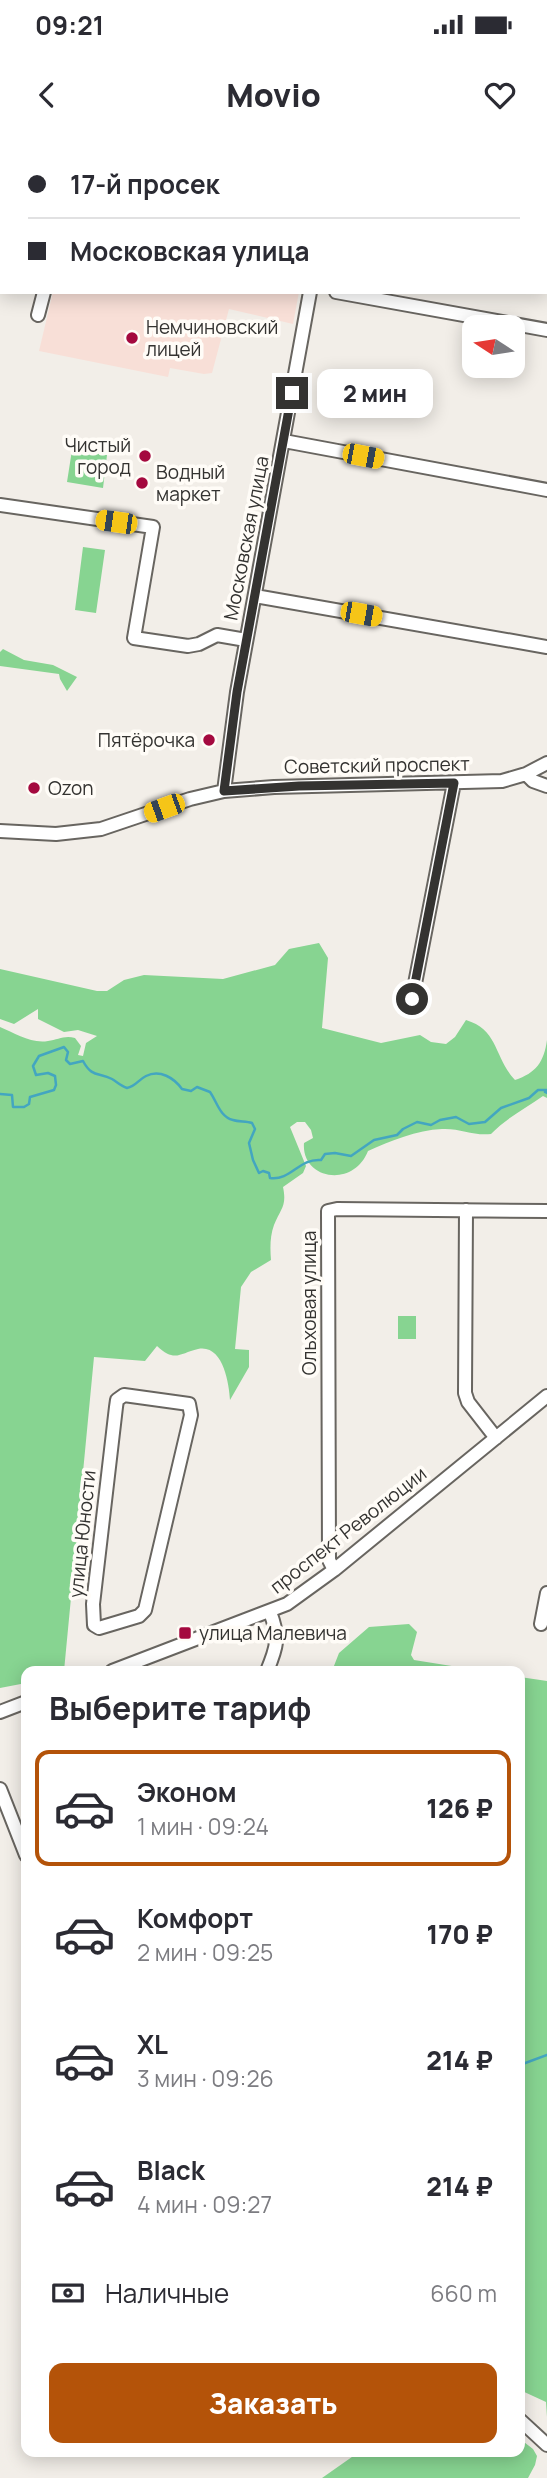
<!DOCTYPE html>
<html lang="ru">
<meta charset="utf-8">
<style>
body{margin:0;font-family:Manrope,sans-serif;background:#f7f7f7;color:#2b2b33;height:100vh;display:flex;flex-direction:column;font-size:26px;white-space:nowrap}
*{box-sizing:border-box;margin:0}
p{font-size:23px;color:#7c7c81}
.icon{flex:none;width:38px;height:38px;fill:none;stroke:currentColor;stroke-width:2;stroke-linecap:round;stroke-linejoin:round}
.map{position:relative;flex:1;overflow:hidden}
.panel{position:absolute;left:21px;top:1526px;width:504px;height:791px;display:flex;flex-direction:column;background:#fff;border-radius:14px;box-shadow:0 4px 18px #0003}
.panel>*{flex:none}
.guide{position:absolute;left:0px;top:0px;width:548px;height:154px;box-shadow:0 4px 18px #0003;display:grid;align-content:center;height:154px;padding:0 28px;background:#fff}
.needle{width:46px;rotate:282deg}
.buttons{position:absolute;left:462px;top:175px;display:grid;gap:14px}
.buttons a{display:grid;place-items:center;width:63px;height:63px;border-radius:14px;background:#fff;box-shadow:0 4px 18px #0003;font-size:35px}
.end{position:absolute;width:32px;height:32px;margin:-16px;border:9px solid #343331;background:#fff;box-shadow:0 0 0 4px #fff}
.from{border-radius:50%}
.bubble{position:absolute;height:49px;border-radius:14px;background:#fff;box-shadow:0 4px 18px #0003;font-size:23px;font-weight:800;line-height:49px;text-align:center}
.car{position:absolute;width:21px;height:42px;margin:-21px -10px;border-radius:9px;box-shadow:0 0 5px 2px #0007;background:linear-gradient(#f5c518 24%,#345 0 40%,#f5c518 0 76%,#345 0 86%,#f5c518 0)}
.guide b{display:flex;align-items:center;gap:24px;height:66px;font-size:26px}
.guide b+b{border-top:2px solid #e1e1e2}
.guide i{width:18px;height:18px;background:#2b2b33}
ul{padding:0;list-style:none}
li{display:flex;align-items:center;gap:21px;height:116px;margin:0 14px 10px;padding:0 14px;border:4px solid transparent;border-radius:14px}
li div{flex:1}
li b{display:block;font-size:26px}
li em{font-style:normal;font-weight:800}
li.on{border-color:#b45309}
li>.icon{width:63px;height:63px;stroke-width:1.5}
h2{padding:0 28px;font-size:32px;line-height:84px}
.pay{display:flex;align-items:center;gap:18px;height:77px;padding:0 28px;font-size:26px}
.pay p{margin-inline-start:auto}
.action{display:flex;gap:14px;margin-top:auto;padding:14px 28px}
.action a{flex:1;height:80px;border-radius:14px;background:#b45309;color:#fff;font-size:28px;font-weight:800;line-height:80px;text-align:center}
.status{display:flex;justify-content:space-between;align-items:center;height:49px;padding:0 35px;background:#fff;direction:ltr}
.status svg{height:19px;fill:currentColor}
header{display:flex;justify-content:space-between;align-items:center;height:91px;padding:0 28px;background:#fff;font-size:32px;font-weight:800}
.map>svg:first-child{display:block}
.education{fill:#f8dfd7}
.green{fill:#87d491}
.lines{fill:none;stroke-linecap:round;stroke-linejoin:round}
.stream{stroke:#43a6c0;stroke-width:2.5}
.minor-casing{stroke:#686560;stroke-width:16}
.minor{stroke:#fff;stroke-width:12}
.route{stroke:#343331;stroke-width:9}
.poi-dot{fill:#a4093f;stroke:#fffcf7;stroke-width:2.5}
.labels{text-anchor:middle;stroke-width:7;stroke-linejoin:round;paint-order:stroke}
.poi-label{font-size:19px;fill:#343331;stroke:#fffcf7;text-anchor:start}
.street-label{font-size:19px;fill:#343331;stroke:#fffcf7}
</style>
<div class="status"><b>09:21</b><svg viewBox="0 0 49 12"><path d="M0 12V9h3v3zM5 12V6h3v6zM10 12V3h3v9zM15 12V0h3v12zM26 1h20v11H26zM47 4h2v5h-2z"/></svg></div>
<header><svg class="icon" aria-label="back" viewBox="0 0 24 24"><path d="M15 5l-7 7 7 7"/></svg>Movio<svg class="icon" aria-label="heart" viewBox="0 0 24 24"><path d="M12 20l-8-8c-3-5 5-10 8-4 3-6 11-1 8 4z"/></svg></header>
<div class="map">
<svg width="547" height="2338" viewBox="0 0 547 2338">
<rect width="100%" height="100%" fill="#f2eee8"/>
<path class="education" d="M53,152h246l-6,32 -64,-15 -17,64 -8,1 -34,-6 -2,9 -129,-26z"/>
<path class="green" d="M72,310l35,5 -4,33 -36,-6z
M83,407l22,3 -9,63 -21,-3z
M3,509l21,11 29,5 24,12 -10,14 -7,-12 -1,-5 -59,-8v-14z
M319,803l9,15 -6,70 59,15 39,-8 11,7 15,2 9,-7 11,-17c33,10 28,38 49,60 21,-7 29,-18 32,-40v58l-4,-2c-18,13 -37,22 -52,38 -18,2 -31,-6 -49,-5 -25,1 -52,12 -74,22 -15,38 -67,28 -64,-8l9,-5 -2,-8 -6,-8h-8l-7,5 16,39 -3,7 -20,14c4,19 -2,21 -9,38 -4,11 -4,23 -3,35l-20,12 -10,15 -6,62 14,1v17l-19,33c-1,-17 -7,-56 -32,-51 -18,4 -23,14 -41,-3l-12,15 -51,-4 -30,314h-38v12l-26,5v-661c15,6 31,17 48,14 10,-1 16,-6 27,-3l6,8 -3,9 5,1 3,-13 11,-7 -19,-6 -14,2 -26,-13v-10l-24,15 -14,-5v-50l97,22h10l17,-11 20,-5 79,4 52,-14 14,-16z
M398,1176h18v23h-18z
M409,1484l8,8 -6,23 3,5 69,11h-151l7,-18 30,-26z
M520,1537l27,4v736l-1,-15 -26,-12v-34l2,-2 -2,-3z
M520,2299l13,10 4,7 -2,9 -7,13h-206l37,-26h161z"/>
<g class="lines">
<path class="stream" d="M0,954l12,1 1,12h11l5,-3 1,-7 24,-7 2,-5 -1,-9 -7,-3 -12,2 -3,-9 6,-10 25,-9 4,5 -2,8 4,4 13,-3c9,17 16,11 29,18 5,3 9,7 15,9 9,-2 11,-8 19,-12 14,-7 28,2 36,13l9,2 6,-4 13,5c7,10 10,25 23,28 6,2 13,1 19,3l3,6 -6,14 4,17 6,13 4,-2 6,2 1,5c21,3 29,-20 51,-18l4,-6 10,-1 16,3 23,-16 23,-5 6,-6 14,-7 14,3 9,-5 16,-3 13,7 16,-2 16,-14 28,-10 9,-8h9l-2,2 2,1
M520,1925l27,-10"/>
<g class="minor-casing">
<path id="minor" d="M377,0l9,2
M100,2v-2
M335,2v-2
M546,31h1
M336,152l211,38
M38,175l6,-23
M284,301l263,49
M0,365l153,22 -19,111 54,8 11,-2 18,-9 29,5
M255,456l292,51
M526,634l7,7 14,5
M224,651l13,-99 73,-400
M0,691l56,3 45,-5 89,-30 34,-8 50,-4 228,-6 24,-7 21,-11
M412,859l42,-216
M466,1070l-1,183 3,9 28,36
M124,1255l65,9 2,11 -46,195 -6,6 -40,12 -5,-3 -1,-21 23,-197 1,-7z
M334,1430l-5,-10 -1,-349 9,-2 210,2
M541,1484l6,-31
M112,1531l175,-67 47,-34 213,-174
M267,1531c10,-24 13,-33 3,-59
M0,1572l26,-10
M0,1649l26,66
M520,2280l27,25"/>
</g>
<use href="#minor" class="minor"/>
</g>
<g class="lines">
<path class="route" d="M292,253l-55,299 -13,99 75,-5 155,-3 -42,216"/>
</g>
<g class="poi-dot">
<circle cx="132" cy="198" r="7"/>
<circle cx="145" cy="316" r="7"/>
<circle cx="142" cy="343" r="7"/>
<circle cx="209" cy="600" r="7"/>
<circle cx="34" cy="648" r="7"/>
<rect x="178" y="1486" width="14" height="14" rx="3.5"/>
</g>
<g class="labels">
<g class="poi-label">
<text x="146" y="194">Немчиновский<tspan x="146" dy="22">лицей</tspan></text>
<text x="131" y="312" text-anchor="end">Чистый<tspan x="131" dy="22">город</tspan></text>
<text x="156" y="339">Водный<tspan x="156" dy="22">маркет</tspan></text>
<text x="195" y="607" text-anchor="end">Пятёрочка</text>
<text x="48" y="655">Ozon</text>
<text x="199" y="1500">улица Малевича</text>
</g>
<g class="street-label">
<text transform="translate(246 398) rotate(-79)" y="7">Московская улица</text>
<text transform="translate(377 625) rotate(-1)" y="7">Советский проспект</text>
<text transform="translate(309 1163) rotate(-90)" y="7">Ольховая улица</text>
<text transform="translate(348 1390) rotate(-38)" y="7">проспект Революции</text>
<text transform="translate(82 1394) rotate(-84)" y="7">улица Юности</text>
</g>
</g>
</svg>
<div class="buttons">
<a><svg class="needle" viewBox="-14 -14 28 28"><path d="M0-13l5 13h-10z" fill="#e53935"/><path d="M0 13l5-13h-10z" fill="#7c7c81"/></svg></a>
</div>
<i class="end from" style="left:412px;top:859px"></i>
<i class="end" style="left:292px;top:253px"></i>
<div class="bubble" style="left:317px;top:229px;width:116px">2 мин</div>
<i class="car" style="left:363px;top:316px;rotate:101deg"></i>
<i class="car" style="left:116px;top:382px;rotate:278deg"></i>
<i class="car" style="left:361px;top:474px;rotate:100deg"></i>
<i class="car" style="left:164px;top:668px;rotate:250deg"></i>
<div class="guide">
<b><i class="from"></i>17-й просек</b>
<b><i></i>Московская улица</b>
</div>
<section class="panel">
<h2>Выберите тариф</h2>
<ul>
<li class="on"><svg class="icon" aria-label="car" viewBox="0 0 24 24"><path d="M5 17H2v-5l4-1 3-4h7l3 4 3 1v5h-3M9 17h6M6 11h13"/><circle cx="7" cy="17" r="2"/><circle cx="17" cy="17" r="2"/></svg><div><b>Эконом</b><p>1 мин · 09:24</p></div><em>126 ₽</em></li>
<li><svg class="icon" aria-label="car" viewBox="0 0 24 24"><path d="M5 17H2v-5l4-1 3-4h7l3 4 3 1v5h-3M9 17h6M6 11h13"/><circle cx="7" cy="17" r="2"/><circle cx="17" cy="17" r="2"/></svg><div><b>Комфорт</b><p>2 мин · 09:25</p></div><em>170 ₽</em></li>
<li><svg class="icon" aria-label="car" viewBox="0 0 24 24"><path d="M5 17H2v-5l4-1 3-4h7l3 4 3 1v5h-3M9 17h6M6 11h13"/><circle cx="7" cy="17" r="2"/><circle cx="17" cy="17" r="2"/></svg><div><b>XL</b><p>3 мин · 09:26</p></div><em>214 ₽</em></li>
<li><svg class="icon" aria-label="car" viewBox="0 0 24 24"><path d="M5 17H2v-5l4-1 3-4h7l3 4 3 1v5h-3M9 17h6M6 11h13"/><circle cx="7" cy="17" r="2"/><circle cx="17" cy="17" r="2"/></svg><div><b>Black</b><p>4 мин · 09:27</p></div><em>214 ₽</em></li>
</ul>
<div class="pay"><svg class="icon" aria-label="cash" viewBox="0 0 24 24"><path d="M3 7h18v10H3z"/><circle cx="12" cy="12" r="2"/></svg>Наличные<p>660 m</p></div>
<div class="action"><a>Заказать</a></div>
</section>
</div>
